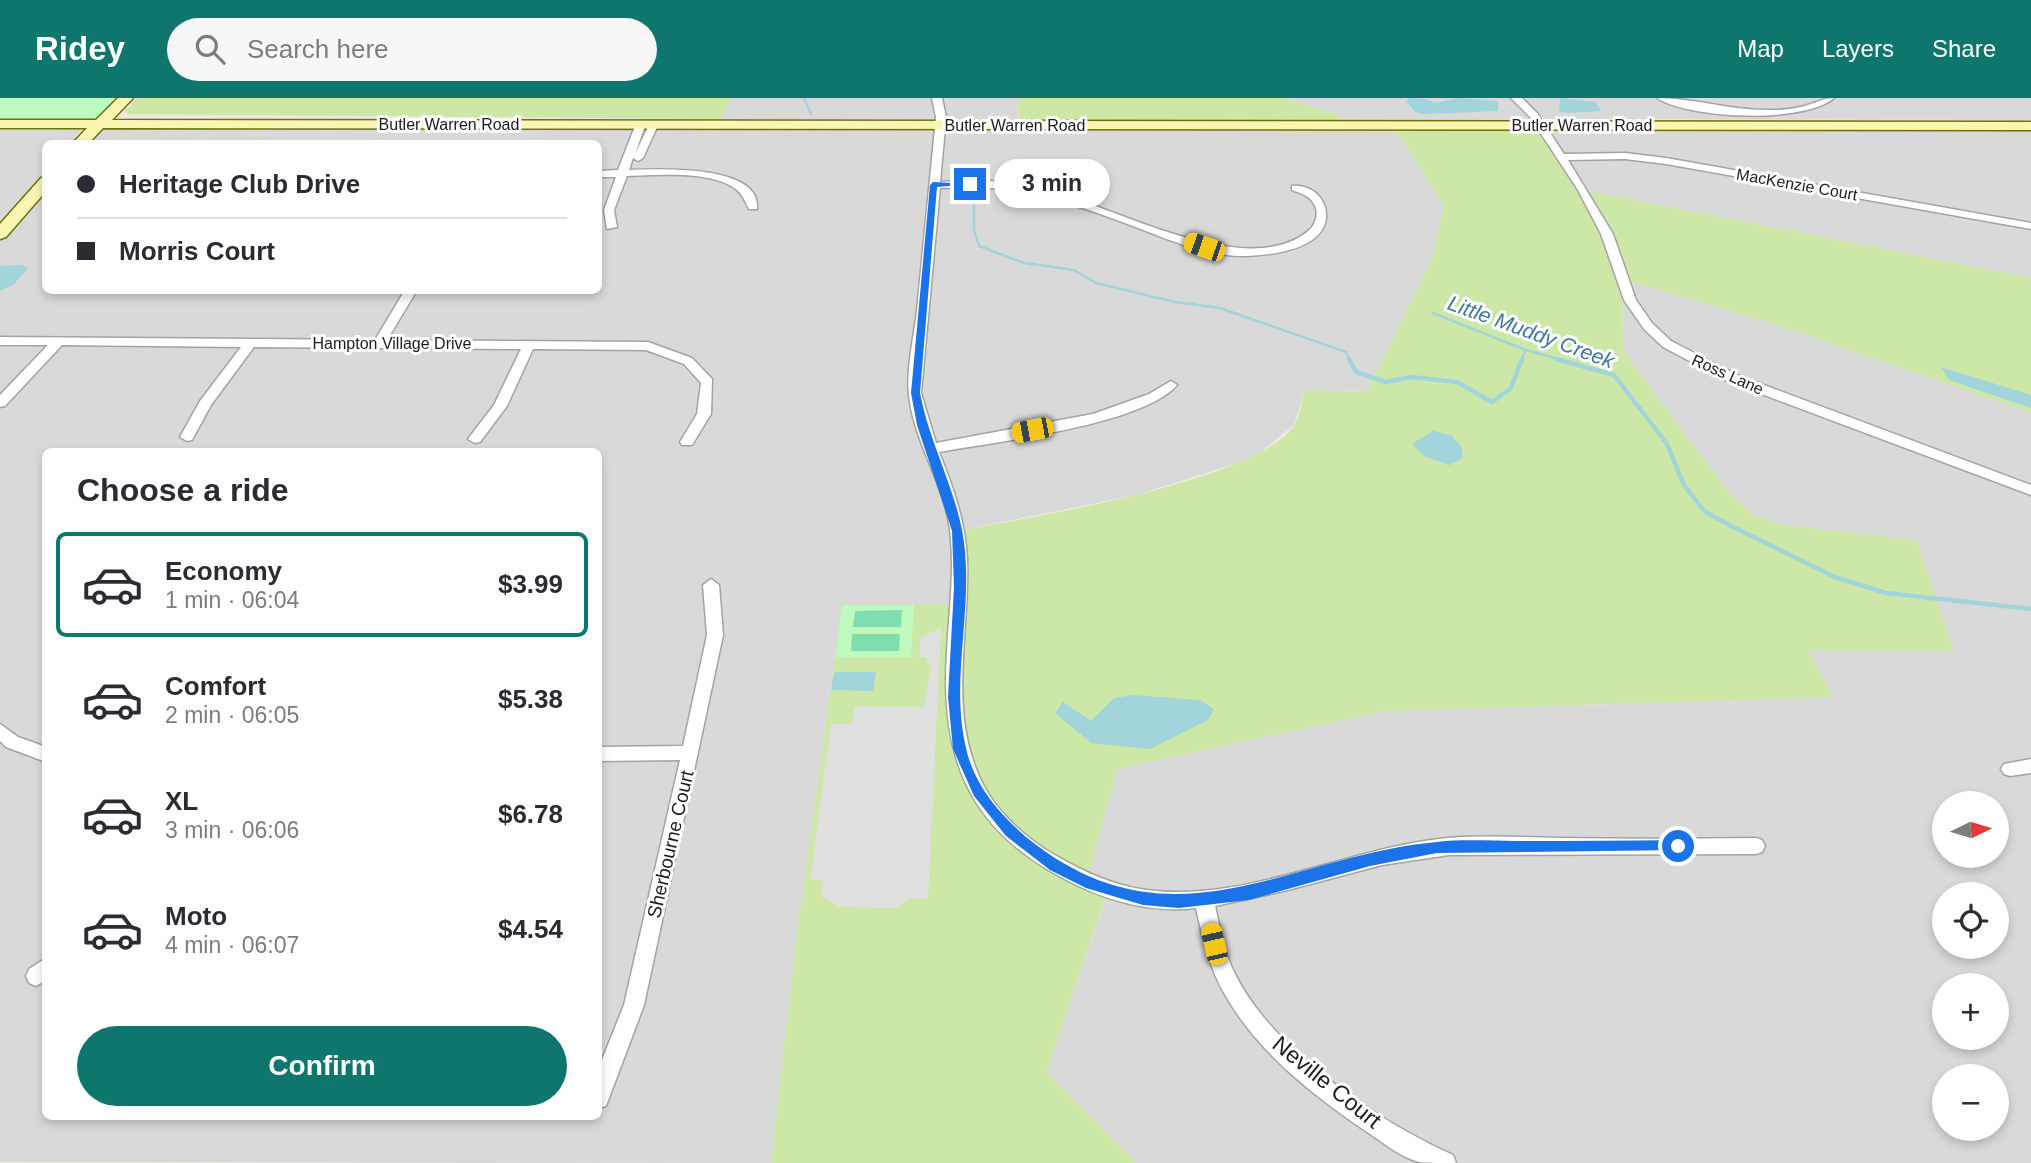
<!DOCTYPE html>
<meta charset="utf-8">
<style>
body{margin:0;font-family:Arial,sans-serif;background:#f7f7f7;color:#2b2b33;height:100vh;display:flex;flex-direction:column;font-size:26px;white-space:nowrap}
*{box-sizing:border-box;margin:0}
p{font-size:23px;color:#7c7c81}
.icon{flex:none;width:38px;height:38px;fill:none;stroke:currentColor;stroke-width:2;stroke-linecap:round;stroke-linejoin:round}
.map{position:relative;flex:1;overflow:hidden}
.sheet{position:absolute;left:42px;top:350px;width:560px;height:672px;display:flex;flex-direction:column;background:#fff;border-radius:10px;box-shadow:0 4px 10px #0003}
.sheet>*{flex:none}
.guide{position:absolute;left:42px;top:42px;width:560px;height:154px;border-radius:10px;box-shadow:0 4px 10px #0003;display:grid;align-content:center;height:154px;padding:0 35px;background:#fff}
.needle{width:46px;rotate:85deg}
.fabs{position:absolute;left:1932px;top:693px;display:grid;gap:14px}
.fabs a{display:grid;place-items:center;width:77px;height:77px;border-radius:50%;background:#fff;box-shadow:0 4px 10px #0003;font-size:35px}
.end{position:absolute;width:32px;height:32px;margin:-16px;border:9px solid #1a73e8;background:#fff;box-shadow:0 0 0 4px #fff}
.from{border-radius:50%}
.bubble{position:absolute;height:49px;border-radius:24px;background:#fff;box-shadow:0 4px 10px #0003;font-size:23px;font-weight:700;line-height:49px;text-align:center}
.car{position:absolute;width:21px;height:42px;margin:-21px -10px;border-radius:9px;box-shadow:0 0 5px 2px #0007;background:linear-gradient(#f5c518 24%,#345 0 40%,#f5c518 0 76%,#345 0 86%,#f5c518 0)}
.guide b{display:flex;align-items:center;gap:24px;height:66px;font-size:26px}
.guide b+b{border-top:2px solid #e1e1e2}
.guide i{width:18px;height:18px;background:#2b2b33}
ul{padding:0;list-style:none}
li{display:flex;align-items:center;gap:21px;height:105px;margin:0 14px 10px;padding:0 21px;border:4px solid transparent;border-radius:10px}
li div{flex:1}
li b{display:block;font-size:26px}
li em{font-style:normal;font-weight:700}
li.on{border-color:#0f766e}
li>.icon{width:63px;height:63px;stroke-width:1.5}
h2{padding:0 35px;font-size:32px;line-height:84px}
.action{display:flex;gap:14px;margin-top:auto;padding:14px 35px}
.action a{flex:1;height:80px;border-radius:42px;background:#0f766e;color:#fff;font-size:28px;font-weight:700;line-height:80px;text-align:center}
header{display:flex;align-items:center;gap:42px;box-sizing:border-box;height:98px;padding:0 35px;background:#0f766e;color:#fff}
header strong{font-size:33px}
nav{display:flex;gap:38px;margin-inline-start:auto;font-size:24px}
.search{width:490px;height:63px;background:#f7f7f7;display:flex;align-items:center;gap:18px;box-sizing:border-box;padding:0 24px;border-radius:38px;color:#7c7c81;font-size:26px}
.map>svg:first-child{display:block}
.residential{fill:#dad9d9;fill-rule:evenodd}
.grass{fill:#cde8a6}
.park{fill:#bef9bd}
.pitch{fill:#7fddb0}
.parking{fill:#e0e0e0}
.water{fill:#a1d4db}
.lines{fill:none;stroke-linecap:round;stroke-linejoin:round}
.stream-far1{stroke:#a1d4db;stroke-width:2.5}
.stream{stroke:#a1d4db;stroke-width:4.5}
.minor-casing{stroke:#a3a3a3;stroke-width:3}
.secondary-casing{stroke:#6f7105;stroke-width:3}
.minor{fill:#fff;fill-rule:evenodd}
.secondary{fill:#f9f6b4;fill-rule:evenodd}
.route{fill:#1a73e8}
.labels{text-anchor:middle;stroke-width:6;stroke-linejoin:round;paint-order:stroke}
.far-street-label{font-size:16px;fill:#1c1c1c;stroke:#fff}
.street-label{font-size:19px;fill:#1c1c1c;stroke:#fff}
.water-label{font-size:21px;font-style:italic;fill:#43789b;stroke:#fff}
.near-street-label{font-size:23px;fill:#1c1c1c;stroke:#fff}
</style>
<header>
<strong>Ridey</strong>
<div class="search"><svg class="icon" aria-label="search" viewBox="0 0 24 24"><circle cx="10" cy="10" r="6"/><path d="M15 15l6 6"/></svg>Search here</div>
<nav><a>Map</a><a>Layers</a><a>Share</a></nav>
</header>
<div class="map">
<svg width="2031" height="1065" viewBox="0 0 2031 1065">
<rect width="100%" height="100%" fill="#ede8e1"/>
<path class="residential" d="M732,0h286v21h-298z
M1285,0h746v22l-482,-1 -14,-4 5,10 491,1v152l-448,-88 -190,-65 51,81 -12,53 -65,133 -62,-2 -11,35 -41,33 -117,37 -179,36 2,73 -45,1 -79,52 -38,277 -26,229 -771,-1v-928l45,-53 1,109h552v-146l-519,-1 21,-19 839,1 400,-10zM46,354h552v664h-552z
M82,31l-12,14 -24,1 -1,28 -45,54v-96z
M1622,180l156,47 253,88v750h-895l-89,-91 61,-181 -22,-9 31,-113 267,-58 449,-14 -25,-46 107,-110 -133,-16 -27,-9 -26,-23 -106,-142zM1944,705h53v53h-53zM1944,796h53v53h-53zM1944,887h53v53h-53zM1944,978h53v53h-53z"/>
<path class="grass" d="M138,0h594l-12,21 -593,-5 -1,-4z
M1018,0h267l54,17 5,10h-325z
M1393,27h147l44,65 447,88v135l-253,-88 -156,-46 1,72 106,142 26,23 27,9 134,15 38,111h-146l25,46 -449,14 -267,58 -31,113 22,8 -61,182 89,91h-365l26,-229 45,-329 116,-1 -1,-73c71,-13 297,-49 337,-105 6,-9 8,-26 11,-36l62,2 65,-133 12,-53z"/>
<path class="park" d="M0,0h120l-24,23h-96z
M842,507h72l-3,52h-76z"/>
<path class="pitch" d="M902,512l-1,17h-48l2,-16z
M852,536h48l-1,17h-48z"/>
<path class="parking" d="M941,530l-13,271h-20l-11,9 -57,-1 -19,-11 2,-16h-13l21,-156h21l2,-18 70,1 7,-43 -4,-1v-6h-8l2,-20z"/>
<path class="water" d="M1410,0l17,1 7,4 25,-5 39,3v10l-75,3 -8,-2 -9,-11z
M1560,0l36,4 5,9 -34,2 -8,-2z
M20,167l9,2 -15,17 -14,7v-25z
M1941,269l90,28v13l-82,-28z
M1433,333l18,4 10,11 2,12 -13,7 -25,-8 -13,-13z
M834,574h42l-3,19 -42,-1z
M1132,597l68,5 14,9 -6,11 -58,29 -59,-6 -36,-30 8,-11 28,19 23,-23z"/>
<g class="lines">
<path class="stream-far1" d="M804,0l7,16
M974,104v28l5,16 45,17 50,7 22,13 79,19 45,6 126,44 4,8
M1433,215l93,37 36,10
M1521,262l5,-10"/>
<path class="stream" d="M1349,261l7,13 30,10 25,-5 46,5 35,20 19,-14 11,-29
M1556,261l58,16 53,69 17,41 20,26 29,16 102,50 51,16 145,16"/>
<g class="minor-casing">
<path id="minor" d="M932,0h10l4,19 -6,65c30,-2 61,-2 91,3 72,15 211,98 276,47 8,-6 13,-18 7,-28 -4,-8 -14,-11 -22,-14v-4c28,-3 46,29 25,50 -17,16 -49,19 -71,20 -42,1 -85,-20 -124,-34 -68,-25 -109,-38 -182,-34l-19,205 15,50 157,-29 56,-20 22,-13 6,4c-34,40 -183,57 -238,67 14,35 26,68 28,106 3,73 -19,149 12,218 15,35 48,64 81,82 25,14 51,26 80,31 101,17 207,-42 308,-51 37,-3 74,-1 110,0 66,1 132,1 198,0l6,2 3,6 -3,6 -6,2 -307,1 -67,10 -98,26 -69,15c5,22 9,46 19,66 37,77 143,149 219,183l3,8c-11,0 -26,0 -37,-1 -16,-4 -33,-17 -46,-26 -55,-37 -112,-80 -146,-138 -17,-27 -24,-59 -31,-90 -47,6 -96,-9 -137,-32 -92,-50 -119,-122 -112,-224 2,-41 8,-81 3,-122 -6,-48 -36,-87 -41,-135 -3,-25 5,-59 8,-84 6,-66 13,-129 19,-194z
M1511,0h11l15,15 27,41 61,-1 41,5 365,65v6l-365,-65 -41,-5 -57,1 45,74 23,66 16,23 19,18 66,34 294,110v10l-304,-114 -64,-34 -19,-18 -20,-29 -23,-66 -23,-44 -48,-73z
M1657,0c38,0 75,13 114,12 12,0 25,-1 37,-5 10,-3 15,-7 26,-7 -31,26 -144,21 -177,0z
M640,25l5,3 -10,28 15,-31 8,2 -15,33 -5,3 -5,-3 -4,12c28,-1 133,-6 128,39h-8c-3,-6 -6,-14 -12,-19 -24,-20 -80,-15 -110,-14l-13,34 3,17 -10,2 -3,-19 12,-33h-18v-6l20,-1 17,-44z
M405,192h12l-30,50 261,2 44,16 20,21 -1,35 -19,31h-10l-2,-3 17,-28 4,-31 -17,-19 -38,-14 -113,-1 -26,57 -27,36 -5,1 -7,-4 26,-34 27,-56 -267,-2 -43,58 -19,35 -5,1 -7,-4 20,-36 41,-54 -179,-2 -57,61 -5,1v-12l48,-50h-48v-8l375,3z
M711,481l8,6 4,50 -79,370 -38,101 -8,2v-38l26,-65 56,-245 -82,1v-14l85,-1 24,-111 -4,-50z
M0,626l18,13 28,10v15l-40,-15 -6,-6z
M2031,661v14l-21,3 -6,-2 -3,-5 3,-5z
M46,860v22l-10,6 -7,-3 -3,-7 3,-7z"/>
</g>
<g class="secondary-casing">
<path id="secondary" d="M118,0h15l-21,22 1919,2v8l-1928,-2 -15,16h-16l15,-16h-87v-8h96z
M46,79v14l-40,46 -6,2v-15l41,-46z"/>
</g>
<use href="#minor" class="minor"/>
<use href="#secondary" class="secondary"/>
</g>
<path class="route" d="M933,84l41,2 -37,3 -17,206c9,48 33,91 42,137 14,72 -13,147 4,218 8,39 39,73 69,96 141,107 255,11 402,-2 26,-3 54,-1 80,-1 54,0 107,0 161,-1l7,6 -2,4 -246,3 -67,13 -121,34 -70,8 -36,-3 -57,-17 -36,-18 -44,-34 -32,-40 -21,-47 -5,-52 6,-110 -2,-56 -35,-106 -6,-32 19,-208z"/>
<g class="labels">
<g class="far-street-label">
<text x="449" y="32">Butler Warren Road</text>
<text x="1015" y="33">Butler Warren Road</text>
<text x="1582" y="33">Butler Warren Road</text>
<text transform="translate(1797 86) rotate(10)" y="6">MacKenzie Court</text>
<text x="392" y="251">Hampton Village Drive</text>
<text transform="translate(1728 276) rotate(24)" y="6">Ross Lane</text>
</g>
<g class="street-label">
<text transform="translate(670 746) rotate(-77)" y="7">Sherbourne Court</text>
</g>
<g class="water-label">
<text transform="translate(1531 234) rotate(20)" y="7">Little Muddy Creek</text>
</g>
<g class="near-street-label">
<text transform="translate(1327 984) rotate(39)" y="8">Neville Court</text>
</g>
</g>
</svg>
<div class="fabs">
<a><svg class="needle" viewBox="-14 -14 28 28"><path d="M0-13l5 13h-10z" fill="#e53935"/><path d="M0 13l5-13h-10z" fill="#7c7c81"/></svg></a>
<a><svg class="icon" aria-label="locate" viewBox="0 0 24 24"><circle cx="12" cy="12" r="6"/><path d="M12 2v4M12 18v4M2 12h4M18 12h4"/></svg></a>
<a>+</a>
<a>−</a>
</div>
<i class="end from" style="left:1678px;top:748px"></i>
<i class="end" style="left:970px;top:86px"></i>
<div class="bubble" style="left:994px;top:61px;width:116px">3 min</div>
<i class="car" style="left:1204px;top:149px;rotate:289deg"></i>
<i class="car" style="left:1032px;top:332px;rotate:259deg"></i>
<i class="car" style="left:1214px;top:846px;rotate:347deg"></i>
<div class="guide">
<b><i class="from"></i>Heritage Club Drive</b>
<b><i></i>Morris Court</b>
</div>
<section class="sheet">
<h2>Choose a ride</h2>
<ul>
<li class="on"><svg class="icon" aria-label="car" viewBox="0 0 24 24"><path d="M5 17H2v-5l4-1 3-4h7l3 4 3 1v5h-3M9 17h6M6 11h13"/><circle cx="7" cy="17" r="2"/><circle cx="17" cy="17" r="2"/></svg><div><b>Economy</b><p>1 min · 06:04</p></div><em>$3.99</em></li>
<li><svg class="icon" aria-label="car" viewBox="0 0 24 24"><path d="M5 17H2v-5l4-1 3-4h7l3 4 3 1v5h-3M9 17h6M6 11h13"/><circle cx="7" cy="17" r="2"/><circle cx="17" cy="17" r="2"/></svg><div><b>Comfort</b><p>2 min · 06:05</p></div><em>$5.38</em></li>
<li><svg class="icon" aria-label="car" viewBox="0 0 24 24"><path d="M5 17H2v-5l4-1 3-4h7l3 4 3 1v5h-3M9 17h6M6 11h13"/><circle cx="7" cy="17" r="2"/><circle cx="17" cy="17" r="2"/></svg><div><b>XL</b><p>3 min · 06:06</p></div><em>$6.78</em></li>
<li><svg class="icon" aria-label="car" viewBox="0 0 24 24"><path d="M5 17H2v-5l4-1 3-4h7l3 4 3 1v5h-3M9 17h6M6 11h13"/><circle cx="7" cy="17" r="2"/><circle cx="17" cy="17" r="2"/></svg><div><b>Moto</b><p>4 min · 06:07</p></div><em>$4.54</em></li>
</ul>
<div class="action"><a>Confirm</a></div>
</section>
</div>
